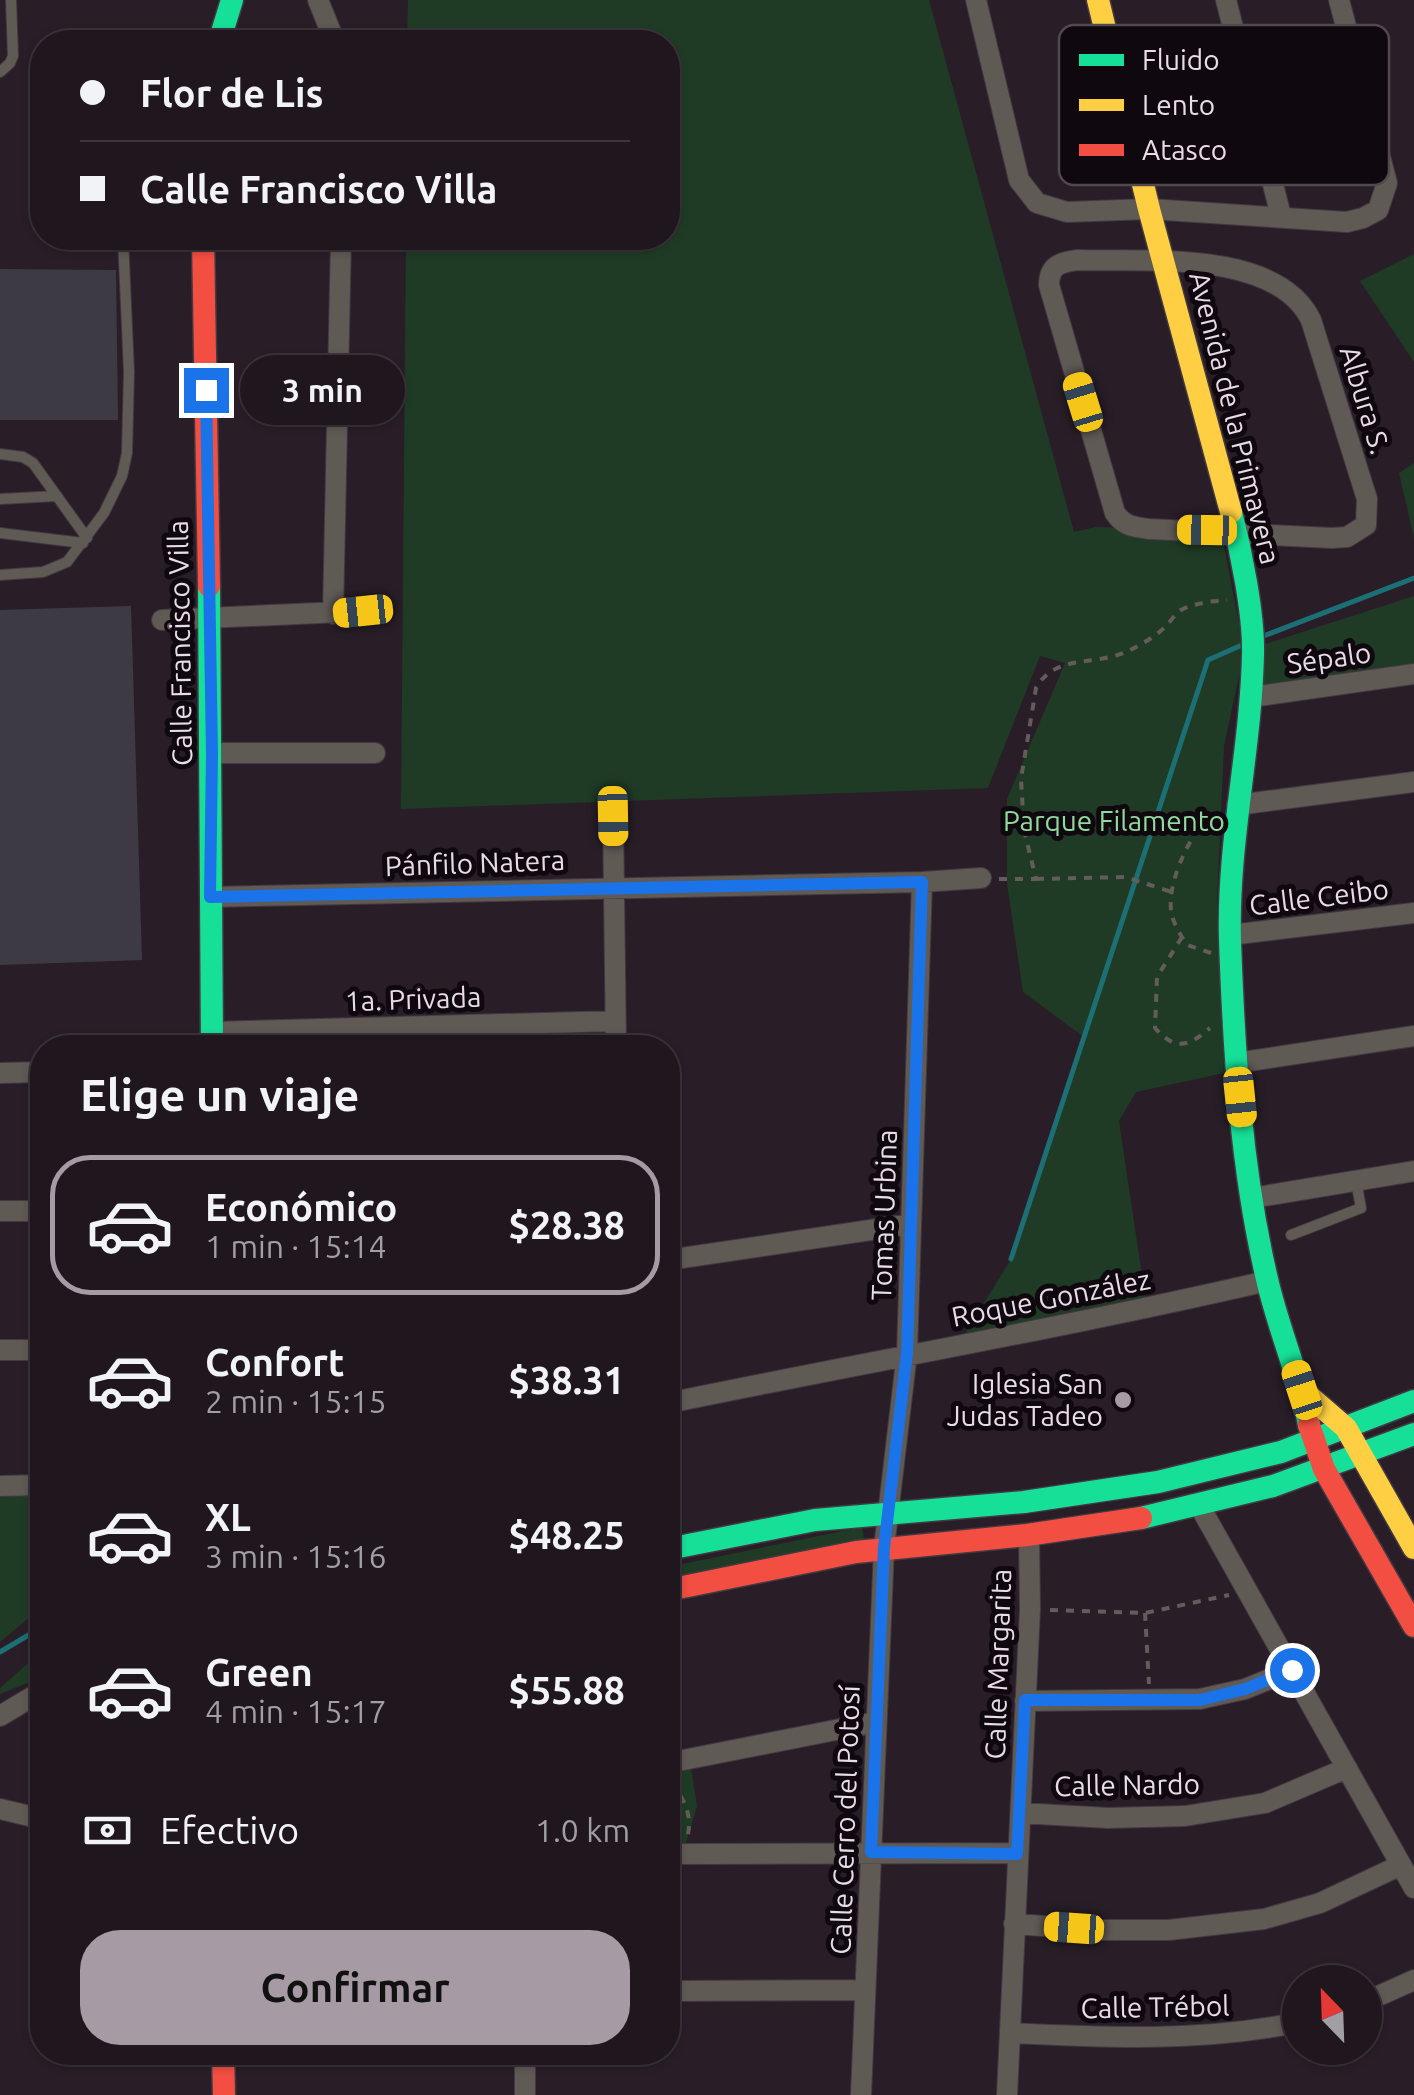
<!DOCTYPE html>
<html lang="es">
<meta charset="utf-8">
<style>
body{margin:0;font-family:Ubuntu,sans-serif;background:#2c232b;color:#f1f3f6;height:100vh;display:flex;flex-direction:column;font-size:38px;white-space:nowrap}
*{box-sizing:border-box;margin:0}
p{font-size:32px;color:#a19fa4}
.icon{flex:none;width:55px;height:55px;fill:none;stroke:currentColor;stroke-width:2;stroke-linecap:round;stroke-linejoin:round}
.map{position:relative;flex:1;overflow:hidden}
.details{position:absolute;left:30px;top:1035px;width:650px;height:1030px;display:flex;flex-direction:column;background:#1f161e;border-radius:40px;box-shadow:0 2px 8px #0004,0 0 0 2px #3c353c}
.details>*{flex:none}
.top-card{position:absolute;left:30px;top:30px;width:650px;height:220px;border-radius:40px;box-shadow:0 2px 8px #0004,0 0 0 2px #3c353c;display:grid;align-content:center;height:220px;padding:0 50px;background:#1f161e}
.needle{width:65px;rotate:337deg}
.fabs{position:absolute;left:1282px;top:1965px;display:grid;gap:20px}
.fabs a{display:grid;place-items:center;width:100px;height:100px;border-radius:50%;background:#1f161e;box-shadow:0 2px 8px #0004,0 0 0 2px #3c353c;font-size:50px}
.end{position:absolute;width:45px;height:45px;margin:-22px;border:12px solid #1a73e8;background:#fff;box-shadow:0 0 0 5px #fff}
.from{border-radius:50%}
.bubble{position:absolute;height:70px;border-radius:35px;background:#1f161e;box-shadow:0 2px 8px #0004,0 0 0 2px #3c353c;font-size:32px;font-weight:700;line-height:70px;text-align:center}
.car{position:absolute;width:30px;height:60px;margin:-30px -15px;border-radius:12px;box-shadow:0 0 8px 2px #0007;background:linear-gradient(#f5c518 24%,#345 0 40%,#f5c518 0 76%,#345 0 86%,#f5c518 0)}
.top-card b{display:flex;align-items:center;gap:35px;height:95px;font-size:38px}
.top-card b+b{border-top:2px solid #3c353c}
.top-card i{width:25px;height:25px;background:#f1f3f6}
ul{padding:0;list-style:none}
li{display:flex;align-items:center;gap:30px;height:140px;margin:0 20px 15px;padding:0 30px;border:5px solid transparent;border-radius:40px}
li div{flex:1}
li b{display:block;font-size:38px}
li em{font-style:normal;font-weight:700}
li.selected{border-color:#a69aa4}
li>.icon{width:90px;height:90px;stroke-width:1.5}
h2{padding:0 50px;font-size:45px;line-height:120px}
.pay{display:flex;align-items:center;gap:25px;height:110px;padding:0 50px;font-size:38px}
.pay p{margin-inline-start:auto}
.primary-button{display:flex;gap:20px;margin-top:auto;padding:20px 50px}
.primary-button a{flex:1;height:115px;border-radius:40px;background:#a69aa4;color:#111;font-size:40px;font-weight:700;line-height:115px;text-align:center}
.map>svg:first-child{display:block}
.green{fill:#1f3b25}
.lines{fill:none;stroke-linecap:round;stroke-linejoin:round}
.stream{stroke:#1c6f74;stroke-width:5}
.building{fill:#3e3a43}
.lane-casing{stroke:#433942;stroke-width:12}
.street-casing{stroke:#433942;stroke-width:22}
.fast-casing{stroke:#433942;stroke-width:25}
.slow-casing{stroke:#433942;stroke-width:25}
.jam-casing{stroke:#433942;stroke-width:25}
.path{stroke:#635c5b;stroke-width:4;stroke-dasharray:8 8;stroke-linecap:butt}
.lane{stroke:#605a55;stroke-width:10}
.street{stroke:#605a55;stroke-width:20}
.fast{stroke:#16e098;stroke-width:22}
.slow{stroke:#ffcf43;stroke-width:22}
.jam{stroke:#f24e42;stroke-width:22}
.route{stroke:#1a73e8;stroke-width:12}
.poi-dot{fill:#a69aa4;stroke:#10080f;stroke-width:4}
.labels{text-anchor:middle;stroke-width:10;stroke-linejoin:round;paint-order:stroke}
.street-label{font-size:28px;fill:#e9dce7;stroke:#10080f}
.park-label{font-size:28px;fill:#91da9e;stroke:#10080f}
.poi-label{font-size:28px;fill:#e9dce7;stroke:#10080f;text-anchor:end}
.key{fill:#10080f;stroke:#514850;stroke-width:2.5}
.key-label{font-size:28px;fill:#e9dce7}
</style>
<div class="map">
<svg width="1414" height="2095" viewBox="0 0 1414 2095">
<rect width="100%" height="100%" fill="#291e28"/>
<path class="green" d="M408,0h521l145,532 22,-5 125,4 21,107 -1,29 -17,79 -7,155 7,172 -88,19 -17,29 28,188 -188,35 52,-85 73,-222 -61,-45 -16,-108v-85l58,-136 -25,-7 -52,132 -587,21 5,-571h262v-196h-261z
M1414,254v108l-54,-81z
M1414,463v75l-15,-65z
M1414,596v77l-163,24 2,-49z
M42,1490v117l-42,35v-147z
M862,1527l5,30 -199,37v-27z
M42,1651v26l-42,17v-6z
M691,1768l6,38 -11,37 -18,2v-72z"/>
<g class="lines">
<path class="stream" d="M1261,637l153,-59
M1011,1259l197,-599 34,-15
M0,1652l42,-25"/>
</g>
<path class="building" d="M0,269l116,1 2,150h-118z
M131,606l11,354 -142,5v-355z"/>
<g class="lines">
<g class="lane-casing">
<path id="lane" d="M0,72l10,-9 3,-7 -2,-56
M0,454l23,3 10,6 54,75
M0,499l57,-3
M0,533l83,10
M0,575l43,-3 24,-10 37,-49 18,-37 5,-23 2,-81 -6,-134
M1291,1235l70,-27 -5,-27"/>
</g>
<g class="street-casing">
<path id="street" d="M318,0l17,42
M976,0l43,180 18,23 30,9 82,-3 198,13 16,-4 15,-8 9,-27 -48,-183
M1226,0l55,216
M1078,260c68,2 198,-11 233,60l56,179 -1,26 -19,12 -15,1 -183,-9c-16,-2 -25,-3 -34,-16l-66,-228c0,-20 12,-23 29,-25z
M333,614l8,-376
M162,620l201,-9
M1251,697l163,-23
M212,753h163
M1237,805l177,-23
M613,816l3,232
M210,897l712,-15 59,-4
M1230,935l184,-22
M212,1032l403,-11
M1236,1063l178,-27
M0,1073l42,-1
M1252,1198l162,-27
M0,1211h42
M668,1260l243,-36
M0,1350h42
M668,1403c199,-41 400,-76 599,-122
M0,1486l42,-1
M1199,1505l215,383
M1025,1701l175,-2 45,-10 47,-19
M0,1716l42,-25
M668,1763l208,-41
M0,1809l42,10
M1021,1813l87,5 77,-2 80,-13 82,-35
M668,1854l349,-1
M1014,1924l89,6h66l95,-11 56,-16 81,-38
M668,1991l197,-1
M1365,2002l49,-22
M1010,2033c98,5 193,9 290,-11
M525,2052v43
M861,2095l23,-547 23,-195 15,-471
M1007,2095l23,-486 -1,-74"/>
</g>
<g class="fast-casing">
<path id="fast" d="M219,42l13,-42
M1231,512c10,39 23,102 22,142 -2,96 -26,190 -23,287 4,112 11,228 37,338 11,49 32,96 42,146
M209,586l3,462
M1141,1518l132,-32 141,-52
M668,1549l147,-29 209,-18 134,-20 123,-30 133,-51"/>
</g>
<g class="slow-casing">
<path id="slow" d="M1098,0l51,209 82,303
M1302,1390l44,38 68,120"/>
</g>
<g class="jam-casing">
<path id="jam" d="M203,238l6,348
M1309,1425l15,44 90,157
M668,1590l188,-38 171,-17 114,-17
M223,2052l1,43"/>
</g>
<path class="path" d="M999,879h37l-12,-49 -3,-51 15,-91c19,-34 58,-22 90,-36 13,-6 29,-15 39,-25 5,-5 10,-13 16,-17 14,-7 31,-9 46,-10
M1036,879l89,-2 47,15
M1182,937l-25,40 -2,51c21,24 34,18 55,0
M1211,953l-24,-8c-6,-9 -12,-19 -15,-29 -7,-31 16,-74 33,-98l12,-1
M1050,1610l95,3 84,-18
M1145,1613l4,71
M671,1783c14,16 22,34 16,55"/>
<use href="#lane" class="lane"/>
<use href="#street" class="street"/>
<use href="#fast" class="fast"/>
<use href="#slow" class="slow"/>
<use href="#jam" class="jam"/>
</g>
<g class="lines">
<path class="route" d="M206,390l6,363 -2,144 712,-15 -15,471 -23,195 -13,304 146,2 8,-154h175l45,-11 47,-19"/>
</g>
<circle class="poi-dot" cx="1123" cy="1400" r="10"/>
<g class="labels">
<g class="street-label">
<text transform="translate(1365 400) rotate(73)" y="10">Albura S.</text>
<text transform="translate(1235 418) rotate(76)" y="10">Avenida de la Primavera</text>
<text transform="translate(180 643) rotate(-91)" y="10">Calle Francisco Villa</text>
<text transform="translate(1329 658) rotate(-8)" y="10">Sépalo</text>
<text transform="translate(475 863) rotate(-2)" y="10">Pánfilo Natera</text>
<text transform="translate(1319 897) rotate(-7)" y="10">Calle Ceibo</text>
<text transform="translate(413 999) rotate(-2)" y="10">1a. Privada</text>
<text transform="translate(884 1215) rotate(-88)" y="10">Tomas Urbina</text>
<text transform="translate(1051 1298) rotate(-11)" y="10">Roque González</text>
<text transform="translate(998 1664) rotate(-88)" y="10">Calle Margarita</text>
<text transform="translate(1127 1785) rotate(-1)" y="10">Calle Nardo</text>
<text transform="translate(845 1820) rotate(-88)" y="10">Calle Cerro del Potosí</text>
<text transform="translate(1155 2007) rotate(-1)" y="10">Calle Trébol</text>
</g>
<g class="park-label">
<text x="1114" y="831">Parque Filamento</text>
</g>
<g class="poi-label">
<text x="1103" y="1394">Iglesia San<tspan x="1103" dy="32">Judas Tadeo</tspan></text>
</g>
</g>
<rect x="1059" y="25" width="330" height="160" rx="15" class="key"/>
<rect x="1079" y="54" width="45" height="12" fill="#16e098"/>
<rect x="1079" y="99" width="45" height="12" fill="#ffcf43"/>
<rect x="1079" y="144" width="45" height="12" fill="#f24e42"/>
<g class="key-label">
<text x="1142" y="70">Fluido</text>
<text x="1142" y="115">Lento</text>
<text x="1142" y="160">Atasco</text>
</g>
</svg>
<div class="fabs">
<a><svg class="needle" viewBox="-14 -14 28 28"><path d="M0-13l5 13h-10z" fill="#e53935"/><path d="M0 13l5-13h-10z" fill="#a19fa4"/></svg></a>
</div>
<i class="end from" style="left:1292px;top:1670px"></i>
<i class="end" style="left:206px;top:390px"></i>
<div class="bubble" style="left:240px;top:355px;width:165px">3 min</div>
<i class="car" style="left:1083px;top:402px;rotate:343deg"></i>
<i class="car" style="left:1207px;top:530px;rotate:271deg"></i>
<i class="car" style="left:363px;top:611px;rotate:264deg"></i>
<i class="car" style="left:613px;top:816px;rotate:179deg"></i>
<i class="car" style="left:1240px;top:1097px;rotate:174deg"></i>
<i class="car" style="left:1302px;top:1390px;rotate:342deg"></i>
<i class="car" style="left:1074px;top:1928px;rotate:274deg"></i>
<div class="top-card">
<b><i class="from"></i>Flor de Lis</b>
<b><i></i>Calle Francisco Villa</b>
</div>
<section class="details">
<h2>Elige un viaje</h2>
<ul>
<li class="selected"><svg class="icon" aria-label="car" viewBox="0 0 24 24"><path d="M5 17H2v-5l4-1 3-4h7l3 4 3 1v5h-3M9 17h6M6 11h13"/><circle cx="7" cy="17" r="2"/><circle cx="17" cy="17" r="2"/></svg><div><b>Económico</b><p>1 min · 15:14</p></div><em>$28.38</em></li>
<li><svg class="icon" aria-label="car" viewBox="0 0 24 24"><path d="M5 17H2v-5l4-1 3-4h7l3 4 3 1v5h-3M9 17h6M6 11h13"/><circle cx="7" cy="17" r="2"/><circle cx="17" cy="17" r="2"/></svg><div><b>Confort</b><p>2 min · 15:15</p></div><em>$38.31</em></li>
<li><svg class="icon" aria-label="car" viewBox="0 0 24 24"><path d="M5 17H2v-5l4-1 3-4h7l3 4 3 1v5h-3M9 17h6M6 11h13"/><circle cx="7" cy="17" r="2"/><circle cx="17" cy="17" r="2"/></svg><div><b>XL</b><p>3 min · 15:16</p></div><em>$48.25</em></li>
<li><svg class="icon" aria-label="car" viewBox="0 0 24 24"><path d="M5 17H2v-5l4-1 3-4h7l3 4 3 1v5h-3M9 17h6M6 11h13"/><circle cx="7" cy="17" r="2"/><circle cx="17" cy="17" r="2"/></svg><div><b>Green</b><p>4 min · 15:17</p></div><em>$55.88</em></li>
</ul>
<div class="pay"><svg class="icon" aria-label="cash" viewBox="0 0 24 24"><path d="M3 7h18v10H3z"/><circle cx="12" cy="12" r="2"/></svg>Efectivo<p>1.0 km</p></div>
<div class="primary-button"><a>Confirmar</a></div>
</section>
</div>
